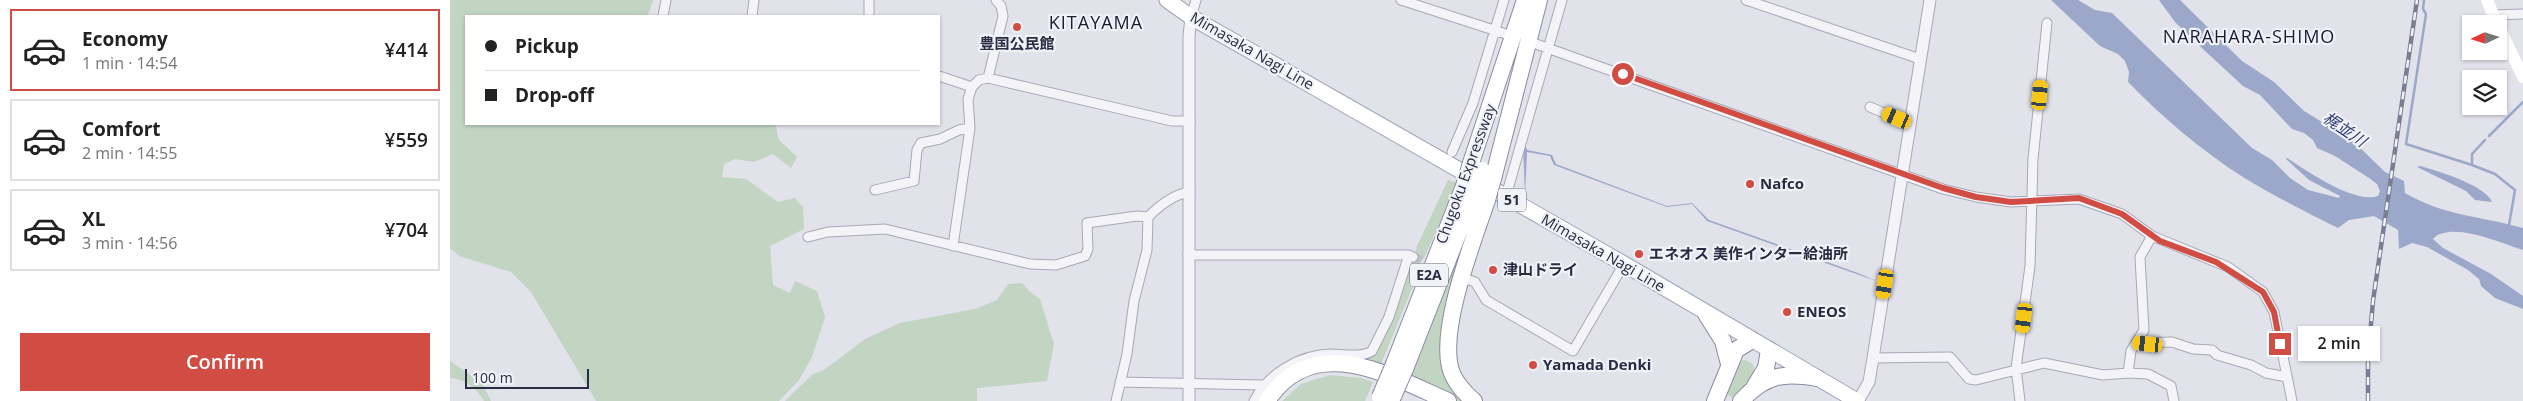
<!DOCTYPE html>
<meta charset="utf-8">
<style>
body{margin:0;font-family:"Open Sans","Noto Sans JP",sans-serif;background:#f2f2f2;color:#222;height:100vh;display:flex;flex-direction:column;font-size:19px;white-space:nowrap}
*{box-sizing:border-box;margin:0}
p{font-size:16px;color:#767676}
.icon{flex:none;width:28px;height:28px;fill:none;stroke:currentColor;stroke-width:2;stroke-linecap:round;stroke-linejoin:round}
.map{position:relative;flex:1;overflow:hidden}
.details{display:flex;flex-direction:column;background:#fff;width:450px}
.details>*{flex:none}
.hud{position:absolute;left:15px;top:15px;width:475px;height:110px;border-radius:0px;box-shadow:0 1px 4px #0004;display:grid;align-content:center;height:110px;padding:0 20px;background:#fff}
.needle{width:32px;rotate:266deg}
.controls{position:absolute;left:2012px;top:15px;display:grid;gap:10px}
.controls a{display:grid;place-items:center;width:45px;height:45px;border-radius:0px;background:#fff;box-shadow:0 1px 4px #0004;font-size:25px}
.scale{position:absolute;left:15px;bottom:12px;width:124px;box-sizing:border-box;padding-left:5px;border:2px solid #292c42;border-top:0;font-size:14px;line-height:18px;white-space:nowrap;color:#292c42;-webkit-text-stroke:4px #f0f2f7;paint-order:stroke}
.end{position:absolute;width:22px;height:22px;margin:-11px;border:6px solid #d14d43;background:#fff;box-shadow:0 0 0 2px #fff}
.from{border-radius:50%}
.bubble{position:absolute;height:35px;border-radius:0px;background:#fff;box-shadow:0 1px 4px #0004;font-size:16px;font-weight:600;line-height:35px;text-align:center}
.car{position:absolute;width:15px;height:30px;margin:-15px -8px;border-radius:6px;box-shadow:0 0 4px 1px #0007;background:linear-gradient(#f5c518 24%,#345 0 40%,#f5c518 0 76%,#345 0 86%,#f5c518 0)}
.hud b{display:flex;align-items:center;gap:18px;height:48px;font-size:19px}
.hud b+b{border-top:1px solid #e0e0e0}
.hud i{width:12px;height:12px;background:#222}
ul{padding:9px 0 0;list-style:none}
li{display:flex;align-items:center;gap:15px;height:82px;margin:0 10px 8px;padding:0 10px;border:2px solid #e0e0e0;border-radius:0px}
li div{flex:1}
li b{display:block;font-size:19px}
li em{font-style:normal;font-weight:600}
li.selected{border-color:#d14d43}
li>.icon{width:45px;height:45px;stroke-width:1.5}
.cta{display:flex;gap:10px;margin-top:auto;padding:10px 20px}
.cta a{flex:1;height:58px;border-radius:0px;background:#d14d43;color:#fff;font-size:20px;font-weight:600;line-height:58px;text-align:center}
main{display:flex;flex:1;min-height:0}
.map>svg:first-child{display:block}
.green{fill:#c2d4c2}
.water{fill:#9ba8ca}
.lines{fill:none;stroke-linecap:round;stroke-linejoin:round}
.stream{stroke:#9ba8ca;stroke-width:2.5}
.minor-tunnel{stroke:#bcbec8;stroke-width:9;stroke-dasharray:9 4.5;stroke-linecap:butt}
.minor-casing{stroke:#a6a8b4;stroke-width:11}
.tertiary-casing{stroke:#a6a8b4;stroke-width:13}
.primary-casing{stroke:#a0a4b6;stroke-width:17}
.motorway-casing{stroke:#888ca1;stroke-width:18}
.minor{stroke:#f4f4f8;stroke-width:9}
.tertiary{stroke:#f4f4f8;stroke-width:11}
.secondary{stroke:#fff;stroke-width:12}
.primary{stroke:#fff;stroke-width:15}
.motorway{stroke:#fff;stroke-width:16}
.rail-casing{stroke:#7a7e94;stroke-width:4.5}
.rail{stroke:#f0f2f7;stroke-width:2.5;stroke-dasharray:8;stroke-linecap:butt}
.motorway-bridge-casing{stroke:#888ca1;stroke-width:18;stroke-linecap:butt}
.motorway-bridge{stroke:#fff;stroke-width:16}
.route{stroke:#d14d43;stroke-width:6}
.poi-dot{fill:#d14d43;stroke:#f0f2f7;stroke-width:2}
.labels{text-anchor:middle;stroke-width:4.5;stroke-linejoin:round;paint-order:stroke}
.shield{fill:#f0f2f7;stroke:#656778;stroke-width:1}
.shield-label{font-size:14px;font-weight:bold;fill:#292c42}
.poi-label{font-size:15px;font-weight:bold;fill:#292c42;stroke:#f0f2f7;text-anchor:start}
.street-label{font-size:15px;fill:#292c42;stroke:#f0f2f7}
.water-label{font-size:16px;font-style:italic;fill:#324177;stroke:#f0f2f7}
.quarter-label{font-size:18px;letter-spacing:1px;fill:#1b1e33;stroke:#f0f2f7}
</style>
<main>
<section class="details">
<ul>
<li class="selected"><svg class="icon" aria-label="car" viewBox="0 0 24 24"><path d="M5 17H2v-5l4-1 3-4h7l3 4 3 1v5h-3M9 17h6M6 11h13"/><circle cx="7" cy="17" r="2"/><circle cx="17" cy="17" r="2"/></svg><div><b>Economy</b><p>1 min · 14:54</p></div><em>¥414</em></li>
<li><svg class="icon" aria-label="car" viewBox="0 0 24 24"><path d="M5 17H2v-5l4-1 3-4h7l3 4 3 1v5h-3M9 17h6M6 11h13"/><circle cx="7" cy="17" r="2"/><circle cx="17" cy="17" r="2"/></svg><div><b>Comfort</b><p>2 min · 14:55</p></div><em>¥559</em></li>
<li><svg class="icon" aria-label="car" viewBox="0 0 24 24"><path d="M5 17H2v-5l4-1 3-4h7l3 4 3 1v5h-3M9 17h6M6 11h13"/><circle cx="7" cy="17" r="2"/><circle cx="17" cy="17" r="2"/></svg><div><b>XL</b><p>3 min · 14:56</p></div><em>¥704</em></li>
</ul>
<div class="cta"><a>Confirm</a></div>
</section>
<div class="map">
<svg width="2073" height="401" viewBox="0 0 2073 401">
<rect width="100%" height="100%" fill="#e1e2ea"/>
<path class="green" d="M0,0h203l-5,16h-182v108h309l4,16 18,17 -6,11 -18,-14 -19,8 -19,-3 -11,5 -2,13 24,2 32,23 17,-4 8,9 1,22 -34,17 3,39 17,8 5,-12 22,10 8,26 -13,40 -13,23 -20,21h-183l-65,-109 -20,-20 -52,-16 -9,-8z
M998,180l10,3 -35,77 -7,-5v-7z
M1025,211l-30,117 22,73h-12l-47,-21z
M961,261l11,3 -43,105 -14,-6 -97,21 100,-28z
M572,283l8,9 10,7 14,45 -7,37 -70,7v13h-192l28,-27 11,-4 41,-31 35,-16 75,-14 22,-9 11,-16z
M1295,360l8,4 2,11 -21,24 -9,-6 15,-32z
M0,361l32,22 9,18h-7c-8,-13 -18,-22 -34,-23z
M880,375l31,3 12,4 -8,19h-83l19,-17z"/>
<path class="water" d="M1116,0l-38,133 -3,11 2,6 25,5 4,9 111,42 25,-3 17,17 149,53 18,8 -169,-60 -15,-17 -25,3 -113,-42 -4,-9 -23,-4 -2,44 -2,-52z
M1601,0h27l17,10 17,3 140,135 20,12 18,18 18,12 31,8 1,-2 -31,-16 -23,-21 1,-1c20,13 67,46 91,38l2,-5 -3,-7 -8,-6 -34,-22 -18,-8 -4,-8 -9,-7 -12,-4 -32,-34 -17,-9 -39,-36 -29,-28 -16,-22h21l62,61 32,21 30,29 49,30 32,31 19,9 1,12c39,23 76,23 118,35v22c-20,-6 -73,-30 -90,-11l10,9 48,26 32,22v13l-28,-11 -14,-12 -2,-7 -11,-9 -41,-23 -15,-4 -13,6 -1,-19 -24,-14 -25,4 -11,8c-32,-16 -64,-32 -95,-51 -41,-26 -81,-60 -115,-95l1,-10 -4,-11 -7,-7 -18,-8z
M1970,166c18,5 65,19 72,36l-17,-2 -9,-9 -49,-24z"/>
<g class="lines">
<path class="stream" d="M1974,0l-1,9 3,5 -20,130 66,21
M2039,136l34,-34
M2035,140l-13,14v11l23,9 20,16 -6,35"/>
<path class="minor-tunnel" d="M963,257l51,21"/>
<g class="minor-casing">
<path id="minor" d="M419,0v16
M951,0l105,34
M1296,0l174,59
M2043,15l30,-1
M213,16l3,-16
M302,16l2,-16
M741,17l5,-17
M1086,44l407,145 33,8 35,5 68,-3 43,15 30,22 -12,21 4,73 -13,21 -3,22 -25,2 -59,-12 -68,17 -7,-1 -19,-22 -77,1
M489,76l33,11
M538,78l15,-62 -2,-10 -5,-6
M1420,107l40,17
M1002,152l21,-49 31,-103
M1058,189l54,-189
M425,190l39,-9 3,-31 4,-7 19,-4 19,-9 11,-2
M1702,236l76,31 35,25 11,20 18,89
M358,237l20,-5 57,-3 145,35 26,1 29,-9 3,-7 -1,-26 50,-7 11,1
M503,246l17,-118 -2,-29 4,-12 7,-7 9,-2 184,43h18
M738,255h221l4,2
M1016,279l9,3 11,18 87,51 51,-87
M1687,343l35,-1 21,7 19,1 5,5 34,10 15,8 21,4
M1678,373l20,1 23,12 3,15
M670,382l143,3
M666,401l11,-47 7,-53 13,-51 1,-33c11,-11 25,-23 42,-25
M804,401c14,-27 45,-46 76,-47 13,0 31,4 42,-3l17,-34 20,-62
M1570,401l-4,-33 14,-102 3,-107 14,-136"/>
</g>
<g class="tertiary-casing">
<path id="tertiary" d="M739,401v-365l2,-19
M1408,401l11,-19 4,-24 57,-358"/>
</g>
<g class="primary-casing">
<path id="primary" d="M717,0l24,17 433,247 233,137"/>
</g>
<g class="motorway-casing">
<path id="motorway" d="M1021,163l54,-163
M1044,175l45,-175
M1256,314l17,27 6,23
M944,364l70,-178
M955,369l70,-178
M1305,386l11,-18 3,-18
M817,401c46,-71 123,-25 181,0
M1024,401c-10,-8 -21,-21 -24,-34 -10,-42 23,-125 37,-167
M1265,401l21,-51 16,-10
M1291,401c24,-26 42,-29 76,-23"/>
</g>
<use href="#minor" class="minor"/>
<use href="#tertiary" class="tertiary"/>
<path class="secondary" d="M2037,0l10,24
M2049,27l24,50"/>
<use href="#primary" class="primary"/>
<use href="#motorway" class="motorway"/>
<g class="rail-casing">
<path id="rail" d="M1918,401v-43l5,-57 44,-301"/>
</g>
<use href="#rail" class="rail"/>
<g class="motorway-bridge-casing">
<path id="motorway-bridge" d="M1014,186l7,-23
M1025,191l7,-21
M1037,200l7,-25
M930,397l14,-33
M941,401l14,-32"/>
</g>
<use href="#motorway-bridge" class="motorway-bridge"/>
</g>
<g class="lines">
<path class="route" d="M1173,74l320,114 33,9 35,5 68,-4 43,16 38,27 56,21 47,30 11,20 6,32"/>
</g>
<g class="poi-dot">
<circle cx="567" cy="27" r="5"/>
<circle cx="1300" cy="184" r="5"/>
<circle cx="1189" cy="254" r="5"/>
<circle cx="1043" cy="270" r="5"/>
<circle cx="1337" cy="312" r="5"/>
<circle cx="1083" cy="365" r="5"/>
</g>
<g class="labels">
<g class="shield">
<rect x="1048" y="188.5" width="28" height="23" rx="4"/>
<rect x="960" y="263.5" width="38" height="23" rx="4"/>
</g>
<g class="shield-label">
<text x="1062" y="205">51</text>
<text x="979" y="280">E2A</text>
</g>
<g class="poi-label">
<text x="567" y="49" text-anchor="middle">豊国公民館</text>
<text x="1310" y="189">Nafco</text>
<text x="1199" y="259">エネオス 美作インター給油所</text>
<text x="1053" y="275">津山ドライ</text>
<text x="1347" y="317">ENEOS</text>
<text x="1093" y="370">Yamada Denki</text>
</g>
<g class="street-label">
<text transform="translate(802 51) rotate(30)" y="5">Mimasaka Nagi Line</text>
<text transform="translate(1016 174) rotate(-70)" y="5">Chugoku Expressway</text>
<text transform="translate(1153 253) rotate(30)" y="5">Mimasaka Nagi Line</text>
</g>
<g class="water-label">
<text transform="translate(1895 129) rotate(34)" y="6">梶並川</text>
</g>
<g class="quarter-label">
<text x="646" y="29">KITAYAMA</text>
<text x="1799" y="43">NARAHARA-SHIMO</text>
</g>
</g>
</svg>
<div class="controls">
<a><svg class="needle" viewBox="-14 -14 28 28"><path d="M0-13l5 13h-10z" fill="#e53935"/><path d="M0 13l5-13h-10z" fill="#767676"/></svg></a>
<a><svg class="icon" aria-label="layers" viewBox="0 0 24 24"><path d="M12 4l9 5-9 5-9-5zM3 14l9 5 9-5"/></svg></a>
</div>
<div class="scale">100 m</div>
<i class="end from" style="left:1173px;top:74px"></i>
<i class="end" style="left:1830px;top:344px"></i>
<div class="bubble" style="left:1848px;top:326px;width:82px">2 min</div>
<i class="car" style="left:1590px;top:95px;rotate:5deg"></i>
<i class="car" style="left:1447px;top:118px;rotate:293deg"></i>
<i class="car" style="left:1435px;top:284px;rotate:189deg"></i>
<i class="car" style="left:1574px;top:318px;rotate:187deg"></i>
<i class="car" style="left:1698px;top:344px;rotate:276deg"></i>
<div class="hud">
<b><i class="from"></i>Pickup</b>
<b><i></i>Drop-off</b>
</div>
</div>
</main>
